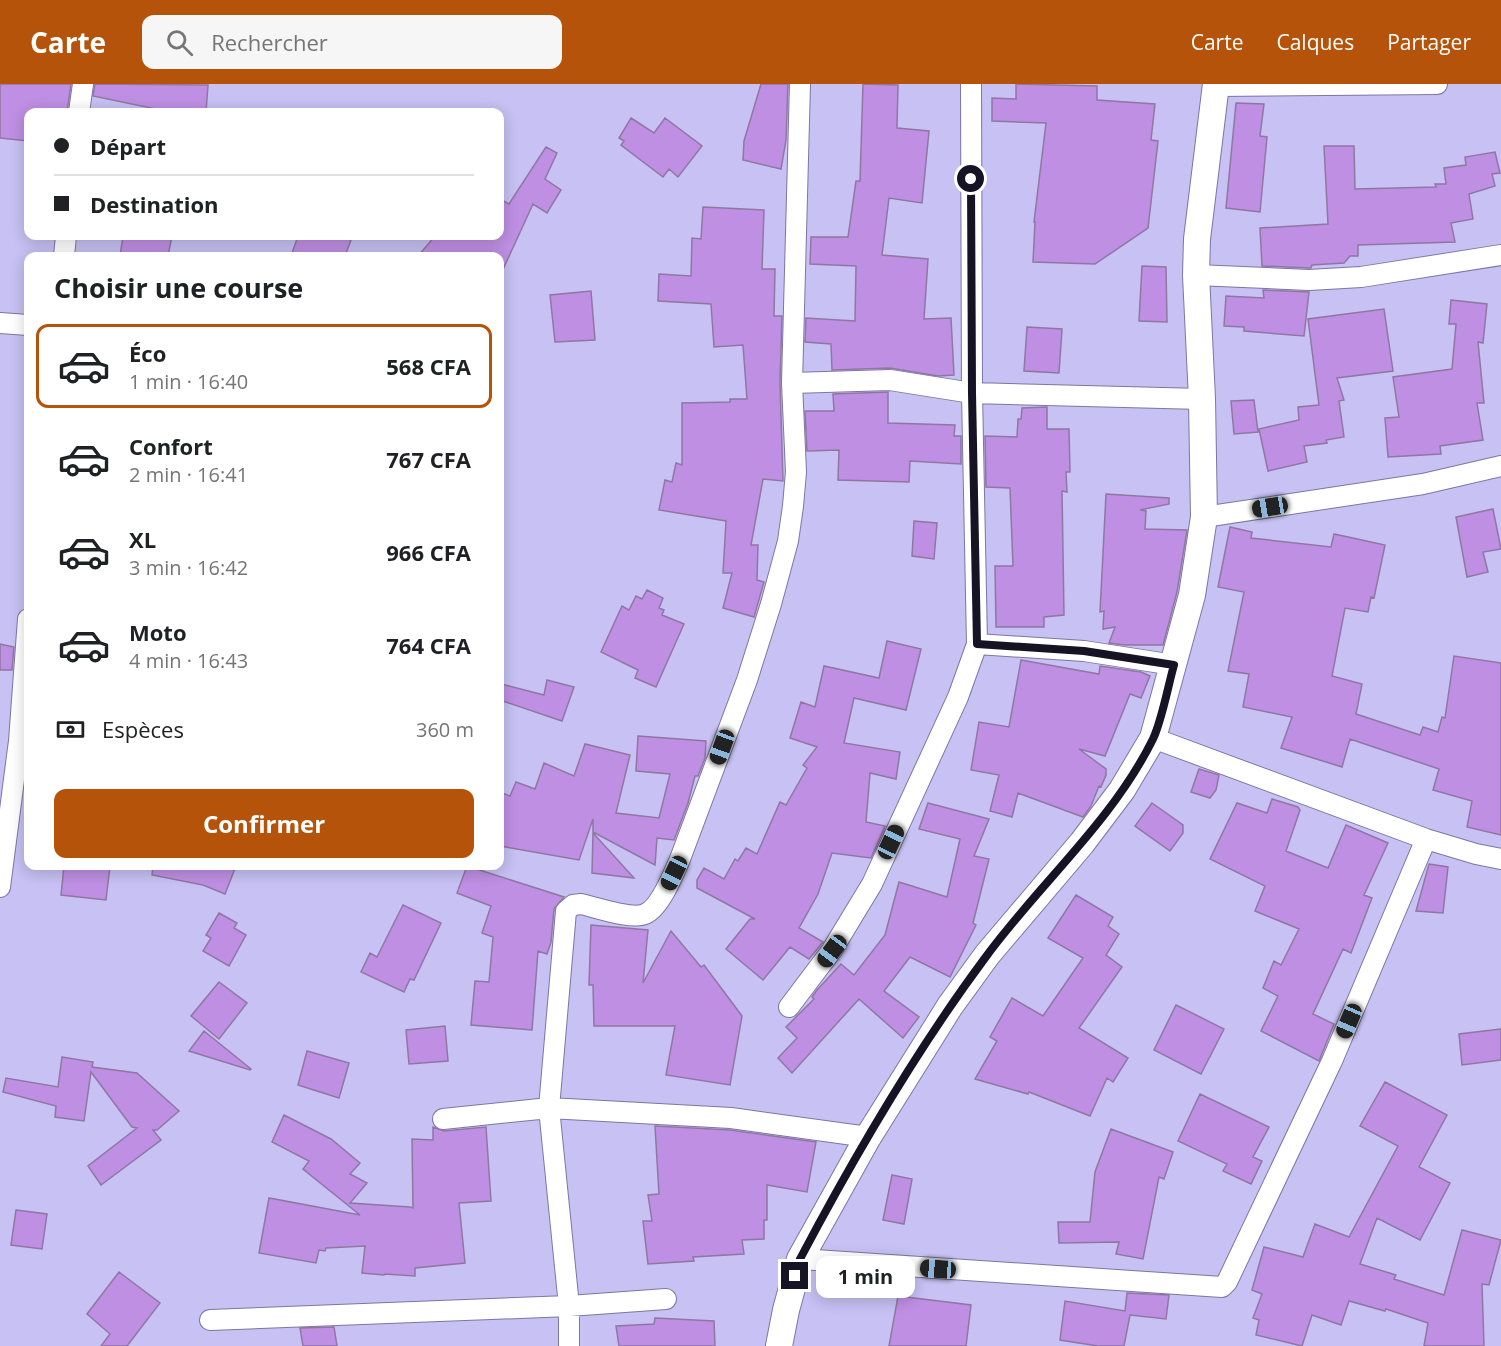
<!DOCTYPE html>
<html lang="fr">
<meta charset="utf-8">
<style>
body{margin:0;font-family:"Open Sans",sans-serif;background:#f6f6f6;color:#202124;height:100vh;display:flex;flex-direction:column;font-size:22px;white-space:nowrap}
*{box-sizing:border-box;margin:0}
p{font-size:20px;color:#757577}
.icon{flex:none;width:33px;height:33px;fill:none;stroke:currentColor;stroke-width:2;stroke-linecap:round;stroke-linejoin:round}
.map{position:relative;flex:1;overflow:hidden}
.sheet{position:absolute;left:24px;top:168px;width:480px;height:618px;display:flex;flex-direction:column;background:#fff;border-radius:12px;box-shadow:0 3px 15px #0003}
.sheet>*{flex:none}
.banner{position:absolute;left:24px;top:24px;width:480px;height:132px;border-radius:12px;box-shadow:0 3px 15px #0003;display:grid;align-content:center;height:132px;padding:0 30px;background:#fff}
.end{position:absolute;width:27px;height:27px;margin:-14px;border:8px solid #151324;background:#fff;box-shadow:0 0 0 3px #fff}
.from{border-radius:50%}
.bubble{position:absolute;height:42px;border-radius:12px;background:#fff;box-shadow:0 3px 15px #0003;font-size:20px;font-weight:700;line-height:42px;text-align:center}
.car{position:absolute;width:18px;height:36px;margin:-18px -9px;border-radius:8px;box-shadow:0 0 4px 2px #0007;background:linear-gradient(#222 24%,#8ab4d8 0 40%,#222 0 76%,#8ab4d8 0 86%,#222 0)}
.banner b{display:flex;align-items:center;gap:21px;height:57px;font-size:22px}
.banner b+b{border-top:2px solid #e0e0e0}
.banner i{width:15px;height:15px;background:#202124}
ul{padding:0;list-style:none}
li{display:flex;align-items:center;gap:18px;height:84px;margin:0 12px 9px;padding:0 18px;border:3px solid transparent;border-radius:12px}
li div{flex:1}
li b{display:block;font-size:22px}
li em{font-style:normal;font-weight:700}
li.active{border-color:#b45309}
li>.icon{width:54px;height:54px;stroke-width:1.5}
h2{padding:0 30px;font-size:27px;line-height:72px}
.pay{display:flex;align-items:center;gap:15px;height:66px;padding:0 30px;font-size:22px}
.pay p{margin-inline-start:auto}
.primary-button{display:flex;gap:12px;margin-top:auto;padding:12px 30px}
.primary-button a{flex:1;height:69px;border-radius:12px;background:#b45309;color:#fff;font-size:24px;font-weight:700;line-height:69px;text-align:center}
header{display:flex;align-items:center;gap:36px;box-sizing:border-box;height:84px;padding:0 30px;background:#b45309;color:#fff}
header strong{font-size:28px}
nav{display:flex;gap:33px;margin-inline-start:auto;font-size:21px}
.search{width:420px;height:54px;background:#f6f6f6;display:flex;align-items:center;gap:15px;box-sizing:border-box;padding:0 21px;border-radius:12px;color:#757577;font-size:22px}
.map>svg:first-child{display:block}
.building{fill:#bf8fe3;stroke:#9077a3;stroke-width:1.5}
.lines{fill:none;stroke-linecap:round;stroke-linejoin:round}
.minor-casing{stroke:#7c76a5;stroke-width:22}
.tertiary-casing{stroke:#7c76a5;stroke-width:28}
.minor{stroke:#fff;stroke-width:20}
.tertiary{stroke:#fff;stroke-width:26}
.route{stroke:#151324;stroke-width:8}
</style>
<header>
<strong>Carte</strong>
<div class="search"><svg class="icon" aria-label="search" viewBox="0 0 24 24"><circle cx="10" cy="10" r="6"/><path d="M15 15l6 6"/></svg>Rechercher</div>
<nav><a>Carte</a><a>Calques</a><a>Partager</a></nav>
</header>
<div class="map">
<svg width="1501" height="1262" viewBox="0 0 1501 1262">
<rect width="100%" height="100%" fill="#c7c1f4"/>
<path class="building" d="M0,0h71l-4,28h-39v29l-28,-3z
M95,0l113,1 -2,27h-36l-77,-16z
M761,0h27l-2,56 -5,29 -38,-9 1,-19z
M863,0l35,1 -1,43 32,3 -7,72 -33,-5 -7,57 46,4 -4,60 27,-1 3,57 -16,1 -48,-8 -58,2 -1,-26 -26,-2 1,-24 49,3 1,-55 -46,-2 1,-27h37l8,-56h4z
M1016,0l81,2v14l58,4 -4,36 7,1 -10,87 -53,36 -62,-2 2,-40h-1l12,-99 -54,-2v-23l24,1z
M1236,19l28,1 -4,32 7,1 -7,75 -34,-4z
M631,34l23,15 11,-15 37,28 -24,31 -9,-8 -6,8 -42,-32 3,-4 -5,-3z
M1324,62h30l1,43 81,-2 -1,-3h11l-2,-16 22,-3 -1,-8 30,-5 5,21 -8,1 3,12 -26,8 4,25 -22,4 4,19 -97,3v11h-8l-6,7 -32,2 -1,3h-2l-47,-2 -2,-38 68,-4z
M546,63l11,6 -12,26 16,11 -14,23 -14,-9 -33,72v-20h-82l17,-20h65v-37l9,5z
M703,123l61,3 -2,59h13l-1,47h8l-2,67 3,98 -20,-2 -12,66h7l-1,35 7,2 -10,35 -31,-9 9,-35h-9l3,-52 -67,-11 6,-30 7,2 4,-19 6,2v-62l48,-1v-3h17l-4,-54 -29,2 -3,-43 -53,-3 1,-27 32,2 1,-38 9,1z
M123,152h49l-4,20h-48z
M298,152h39l14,4 -6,16h-54z
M1142,182l24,1 1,55 -28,-1z
M1263,206l46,2 -5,44 -60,-5v-4l-20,-1 2,-30 38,2z
M591,207l4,49 -40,2 -5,-47z
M1451,216l36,4 -4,39 -5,-1 6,61h-7l6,37 -43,6 1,8 -53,3 -3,-39 14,-1 -6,-40 59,-8 4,-45h-7z
M1384,225l9,62 -56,7 7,22 -5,1 5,36 -18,3 1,3 -23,3 3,16 -39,9 -9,-42 40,-9 -1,-13 21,-2 -11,-86z
M1027,243l35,2 -3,44 -35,-2z
M888,308v31l67,2 -1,11h7v28l-51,-3 -1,21 -71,-2 1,-30 -32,1 -2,-40h29l-1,-17z
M1254,316l4,32 -24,2 -3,-33z
M1047,323v22h22l1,43h-4l1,20 -5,-1 2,124 -20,2v10h-48l-1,-61h18l-3,-78 -24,-1 -1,-51 32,1 1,-18h3l1,-11z
M1106,410l63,4v6l-29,6 6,1 -1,18 42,1 -10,62 -14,53h-38l-16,-2 6,-16 -12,2 1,-18 -4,1z
M1493,425l8,40 -18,3 5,20 -21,5 -11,-60z
M914,437l23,2 -3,36 -22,-3z
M1230,443l22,5 -1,6 80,9 3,-13 51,11 -11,53 -3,-1 -3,15 -23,-4 -13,68 30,8 -6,30 64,21 3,-8 15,5 4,-15 3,1 9,-62 47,7v172l-34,-8 5,-26 -39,-11 6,-21 -89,-30 -8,28 -61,-19 11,-31 -49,-10 6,-33 -21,-3 16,-79 -26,-5z
M647,506l16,8 -4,10 5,2 -2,5 22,9 -28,63 -21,-9 3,-8 -37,-18 21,-46 7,4 7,-14 6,3z
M887,557l34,8 -15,61 -52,-12 -10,45 56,9 -4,27 -26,-6 -4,49 19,4 -2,5 -12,27 -39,-5 -14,41 -19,34 24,14 -14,17 -19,-12 -27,33 -37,-31 24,-30h5l-58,-31v-8l7,-12 20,11 11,-20 3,2 8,-13 11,6 23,-52 6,3 21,-37 -4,-3 14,-18 -27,-9 11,-36 14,5 9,-41 55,12z
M0,560l14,3 -2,23h-12z
M1021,576l78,14 1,-8 41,6 9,4 -9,22 -11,-4 -25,62 -26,-7 27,20v6l-5,12 -2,-1 -8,20 -8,11 -65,-24 -6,24 -22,-6 9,-36 -28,-5 8,-48 30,5z
M547,596l27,7 -12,34 -62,-21 1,-16 43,11z
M638,652l68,5 -1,17 -7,18h-3l-7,27 -14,37 -17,-2 -2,27 -62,-33v-13l-14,41 -79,-14v-54l10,4 6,-14 19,7 9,-26 30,13 11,-32 45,11 -14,58 43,5 11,-44 -34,-3z
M1199,685l20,6 -3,15 -6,8 -19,-6z
M1272,715l26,8 2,3 -14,41 42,17 18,-43 42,18 -24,52 8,3 -21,55 -8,-4 -30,65 21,10 -15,37 -58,-30 17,-35 -15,-8 11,-27 7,4 18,-36 -44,-18 10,-25 -55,-27 27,-56 30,10z
M928,719l61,16 -15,37 15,3 -16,64 3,2 -26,52 -40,-20 -26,34 35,26 -16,21 -44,-39 -67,74 -14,-15 19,-20 -11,-11 28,-28 -2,-2 5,-7 24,-26 13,11 31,-40 14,-53 48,15 13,-58 -41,-10z
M1152,719l31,22v8l-13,18 -35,-25z
M593,749l41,45 -42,-5z
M1429,780l19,3 -5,46 -27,-2z
M64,782h46l-4,34 -45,-5z
M153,782h83l-11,28 -22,-9 -51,-10z
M467,782l97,31 -10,12 -3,33 -4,12 -9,-3 -6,79 -61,-5 4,-44 14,1 4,-45 -11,-4 9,-27 -34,-13z
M1076,811l37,22 -5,9 11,8 -13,21 16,12 -43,61 49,30 -15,24 -6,-4 -17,38 -61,-24 -1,2 -53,-15 22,-38 -7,-4 22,-39 31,18 40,-58 -35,-20z
M403,821l38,18 -27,57 -4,-1 -6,13 -43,-20 9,-19 7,4z
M219,829l18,10 -3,5 12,7 -17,31 -26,-15 8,-13 -5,-3z
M591,841l57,5 -5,53 28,-52 30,36 3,-2 38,51 -12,69 -64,-10 9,-49h-81l-1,-41h-4z
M219,898l28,21 -28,36 -28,-23z
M1176,921l48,24 -23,45 -47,-24z
M445,942l3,35 -39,3 -3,-34z
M1501,945v31l-39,5 -3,-31z
M204,947l47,38 -1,1 -61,-19z
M307,967l42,12 -10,35 -41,-13z
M62,973l31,5 -1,5 45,6 42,38 -22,19h-4l8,10 -60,45 -13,-19 49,-38 -5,-1 -41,-55 -7,49 -29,-4 1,-11 -53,-14 3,-14 52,9z
M1385,998l62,33 -28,52 31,16 -30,57 -43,-22 -17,46 36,11 -2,4 50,16 18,-65 39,10 -12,45 -7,-1 2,62h-60l4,-23 -42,-14 -1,2 -36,-10 -8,24 -29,-10 -10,31 -46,-11 3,-15 -6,-2 9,-24 -10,-4 12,-43 39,10 12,-33 34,13 49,-91 -38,-20z
M1200,1010l69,33 -16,30 9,4 -11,23 -28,-13 4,-7 -49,-23z
M284,1031l47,24 29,24 -10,11 17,9 -17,20 60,4 3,1 -1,-69 21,1v-13l11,4 42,-4 5,74 -32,2 6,60 -50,5v8l-30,-2 -1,1 -22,-2 3,-27 -39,2 -1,3 -6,-1 -3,13 -57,-10 10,-55 91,17 -57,-46 6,-8 -37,-19z
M655,1042l75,4 86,12 -9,50 -40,-7v35h-3v19l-22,1 2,14 -51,3 1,4 -46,3 -5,-43h9l-4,-26 11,-1z
M1111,1045l62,23 -9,27 -5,-2 -16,82 -27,-5 3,-12 -60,1 -1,-21h32l5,-50z
M892,1091l20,4 -8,45 -21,-4z
M16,1126l31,4 -5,35 -31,-4z
M119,1188l41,31 -33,43h-26l9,-12 -23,-20z
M1127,1209l42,2 -3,24 -36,-4 -6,31h-26l-38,-6 5,-39 60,10z
M898,1212l73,9 -5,41h-77z
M655,1234l59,3 1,25h-96l-3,-20 38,-2z
M334,1243l3,19h-34l-3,-18z"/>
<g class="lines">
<g class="minor-casing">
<path id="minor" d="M1215,2l222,-2
M79,28l4,-28
M64,172l2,-20
M1196,191l113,5 52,-3 140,-22
M0,239l28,2
M792,299l98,-3 82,13 230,6
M1204,433l219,-33 78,-18
M977,560l107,7 90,14
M1153,654l273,101 50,15 25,5
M0,803l19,-146 9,-122
M789,923l43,-57 40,-66 86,-187 19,-53 -5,-251 -1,-309
M443,1035l106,-11 182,10 137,19
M800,1175l422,28 5,-5 105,-221 94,-222
M210,1236l359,-14 97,-7
M569,1262v-40l-20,-198 17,-197 7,-6 8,-1c14,3 51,16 64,10 15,-6 29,-41 35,-55l67,-179 24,-76 17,-63 5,-35 3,-34 -4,-89 8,-299"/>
</g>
<g class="tertiary-casing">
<path id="tertiary" d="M779,1262l7,-36 14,-51 68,-122 82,-131 37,-51 95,-112 40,-53 31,-52 39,-143 12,-78 -2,-118 -6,-124 1,-36 19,-155"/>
</g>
<use href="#minor" class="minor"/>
<use href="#tertiary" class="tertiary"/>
</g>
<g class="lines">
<path class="route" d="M795,1192l5,-17c55,-104 115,-207 185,-301 54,-74 127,-136 168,-219 9,-19 15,-53 21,-74l-90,-14 -107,-7 -5,-251 -1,-214"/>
</g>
</svg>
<i class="end from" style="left:971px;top:95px"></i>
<i class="end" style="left:795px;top:1192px"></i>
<div class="bubble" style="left:816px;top:1172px;width:99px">1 min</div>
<i class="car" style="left:1270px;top:423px;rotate:261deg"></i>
<i class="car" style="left:722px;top:663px;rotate:200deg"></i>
<i class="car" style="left:891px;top:758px;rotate:25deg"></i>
<i class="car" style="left:674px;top:789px;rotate:206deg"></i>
<i class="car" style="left:832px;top:867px;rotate:217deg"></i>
<i class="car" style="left:1349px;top:937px;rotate:203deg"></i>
<i class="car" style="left:938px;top:1185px;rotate:274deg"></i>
<div class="banner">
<b><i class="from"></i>Départ</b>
<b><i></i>Destination</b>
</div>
<section class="sheet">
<h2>Choisir une course</h2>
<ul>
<li class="active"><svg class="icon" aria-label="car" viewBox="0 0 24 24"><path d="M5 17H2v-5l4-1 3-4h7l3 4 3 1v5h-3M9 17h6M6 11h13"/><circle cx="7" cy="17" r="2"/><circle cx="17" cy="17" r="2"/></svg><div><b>Éco</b><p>1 min · 16:40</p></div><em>568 CFA</em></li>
<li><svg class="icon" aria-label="car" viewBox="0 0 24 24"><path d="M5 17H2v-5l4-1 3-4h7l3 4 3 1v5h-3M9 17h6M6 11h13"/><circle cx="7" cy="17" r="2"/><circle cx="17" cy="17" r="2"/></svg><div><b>Confort</b><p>2 min · 16:41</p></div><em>767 CFA</em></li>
<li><svg class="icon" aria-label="car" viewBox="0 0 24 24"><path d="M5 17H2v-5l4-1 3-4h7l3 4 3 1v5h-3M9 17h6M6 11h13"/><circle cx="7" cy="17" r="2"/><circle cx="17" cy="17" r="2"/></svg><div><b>XL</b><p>3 min · 16:42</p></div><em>966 CFA</em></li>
<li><svg class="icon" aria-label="car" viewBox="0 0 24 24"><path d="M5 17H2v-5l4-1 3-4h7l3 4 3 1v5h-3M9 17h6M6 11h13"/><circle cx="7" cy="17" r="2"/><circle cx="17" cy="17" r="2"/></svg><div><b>Moto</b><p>4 min · 16:43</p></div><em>764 CFA</em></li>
</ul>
<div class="pay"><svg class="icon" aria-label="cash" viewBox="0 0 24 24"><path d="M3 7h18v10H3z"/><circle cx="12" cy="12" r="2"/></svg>Espèces<p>360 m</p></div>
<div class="primary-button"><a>Confirmer</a></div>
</section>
</div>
